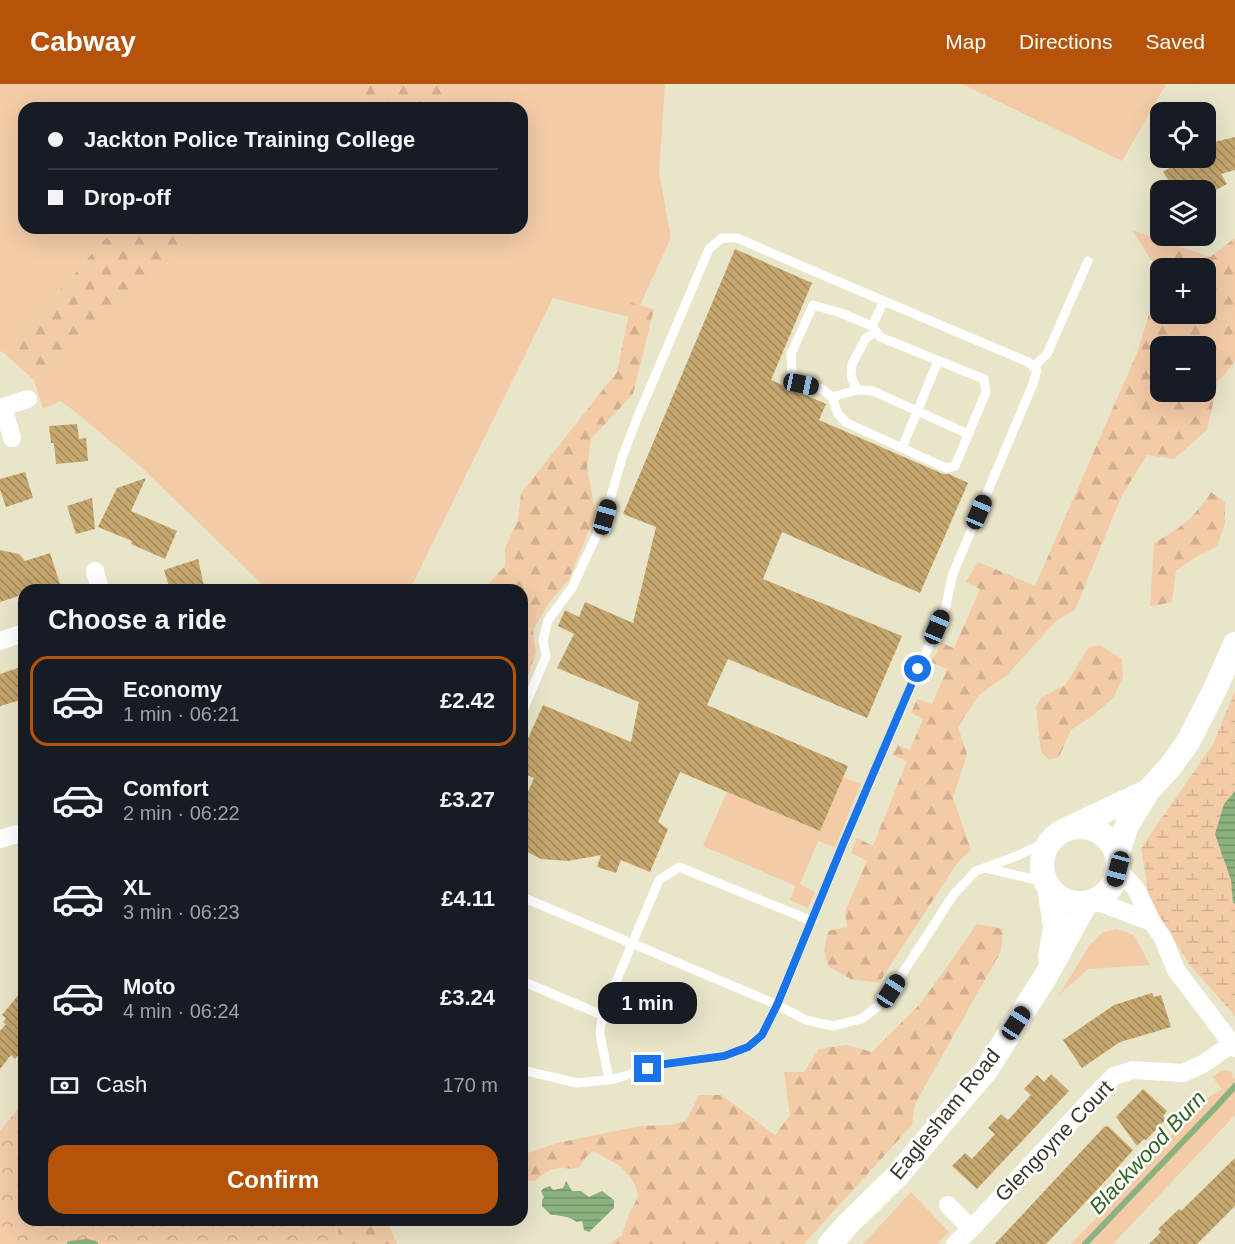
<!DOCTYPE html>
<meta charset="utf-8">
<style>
body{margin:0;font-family:Arial,sans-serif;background:#242831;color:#f1f3f6;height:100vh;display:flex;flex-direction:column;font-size:22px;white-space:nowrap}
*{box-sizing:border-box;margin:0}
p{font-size:20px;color:#9ea1a6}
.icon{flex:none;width:33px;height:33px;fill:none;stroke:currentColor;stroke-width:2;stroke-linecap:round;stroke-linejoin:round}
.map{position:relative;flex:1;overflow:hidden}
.drawer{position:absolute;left:18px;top:500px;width:510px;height:642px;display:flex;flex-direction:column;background:#171b24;border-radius:18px;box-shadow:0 6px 24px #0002}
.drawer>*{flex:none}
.banner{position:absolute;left:18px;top:18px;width:510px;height:132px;border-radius:18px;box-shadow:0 6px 24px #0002;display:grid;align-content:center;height:132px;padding:0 30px;background:#171b24}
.buttons{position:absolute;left:1150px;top:18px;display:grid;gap:12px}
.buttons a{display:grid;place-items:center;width:66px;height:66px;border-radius:12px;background:#171b24;box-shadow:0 6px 24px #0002;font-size:30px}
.end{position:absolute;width:27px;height:27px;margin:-14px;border:8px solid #1a73e8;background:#fff;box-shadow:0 0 0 3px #fff}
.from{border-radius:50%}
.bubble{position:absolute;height:42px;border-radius:18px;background:#171b24;box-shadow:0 6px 24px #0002;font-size:20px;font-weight:700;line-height:42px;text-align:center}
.car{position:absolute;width:18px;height:36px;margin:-18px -9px;border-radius:8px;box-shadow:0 0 4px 2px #0007;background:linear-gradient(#222 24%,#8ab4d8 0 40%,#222 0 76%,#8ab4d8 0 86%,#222 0)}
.banner b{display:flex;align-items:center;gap:21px;height:57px;font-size:22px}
.banner b+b{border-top:2px solid #363941}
.banner i{width:15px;height:15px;background:#f1f3f6}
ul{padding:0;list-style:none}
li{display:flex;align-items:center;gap:18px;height:90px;margin:0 12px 9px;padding:0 18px;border:3px solid transparent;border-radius:18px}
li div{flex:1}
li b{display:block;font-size:22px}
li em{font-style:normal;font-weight:700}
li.selected{border-color:#b45309}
li>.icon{width:54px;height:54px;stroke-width:1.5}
h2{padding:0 30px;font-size:27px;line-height:72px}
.pay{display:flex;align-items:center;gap:15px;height:66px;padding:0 30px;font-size:22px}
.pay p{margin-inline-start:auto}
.primary-button{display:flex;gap:12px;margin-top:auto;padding:12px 30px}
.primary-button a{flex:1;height:69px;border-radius:18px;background:#b45309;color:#fff;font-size:24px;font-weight:700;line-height:69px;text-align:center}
header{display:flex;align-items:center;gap:36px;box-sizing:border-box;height:84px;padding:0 30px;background:#b45309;color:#fff}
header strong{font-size:28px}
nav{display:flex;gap:33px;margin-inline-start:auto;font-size:21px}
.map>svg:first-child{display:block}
.grass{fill:#f4cba7}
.forest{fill:url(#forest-firs);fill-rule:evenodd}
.wetland{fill:url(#wetland-marsh)}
.park{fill:url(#park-crowns)}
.water{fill:url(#water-rules)}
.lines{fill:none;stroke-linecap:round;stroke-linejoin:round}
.stream{stroke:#8ab180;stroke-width:6}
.building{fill:url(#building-back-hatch)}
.service{stroke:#fff;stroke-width:9}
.minor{stroke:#fff;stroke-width:18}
.secondary{stroke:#fff;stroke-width:24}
.route{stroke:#1a73e8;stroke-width:8}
.labels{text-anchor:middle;stroke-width:5;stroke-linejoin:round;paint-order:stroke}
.street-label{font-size:21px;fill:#38372b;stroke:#fff}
.water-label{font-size:22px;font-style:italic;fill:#316422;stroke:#fff}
</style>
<header>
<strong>Cabway</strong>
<nav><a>Map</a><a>Directions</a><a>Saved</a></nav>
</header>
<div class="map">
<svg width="1235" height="1160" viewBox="0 0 1235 1160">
<defs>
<pattern id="forest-firs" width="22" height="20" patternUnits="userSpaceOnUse" patternTransform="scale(1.5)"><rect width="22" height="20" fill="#f4cba7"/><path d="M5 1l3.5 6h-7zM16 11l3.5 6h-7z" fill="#d2af90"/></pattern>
<pattern id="wetland-marsh" width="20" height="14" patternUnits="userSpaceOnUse" patternTransform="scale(1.5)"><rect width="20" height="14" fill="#f4cba7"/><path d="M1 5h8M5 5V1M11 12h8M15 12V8" fill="none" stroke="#d2af90"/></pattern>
<pattern id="park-crowns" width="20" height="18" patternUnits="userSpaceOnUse" patternTransform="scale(1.5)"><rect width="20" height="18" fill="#f4cba7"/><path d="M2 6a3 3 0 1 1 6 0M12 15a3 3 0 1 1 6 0" fill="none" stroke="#d2af90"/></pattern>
<pattern id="water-rules" width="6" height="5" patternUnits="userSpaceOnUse" patternTransform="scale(1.5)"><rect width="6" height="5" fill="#8ab180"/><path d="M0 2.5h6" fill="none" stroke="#729169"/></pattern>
<pattern id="building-back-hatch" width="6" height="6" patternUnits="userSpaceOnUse" patternTransform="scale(1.5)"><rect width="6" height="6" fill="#c5a66e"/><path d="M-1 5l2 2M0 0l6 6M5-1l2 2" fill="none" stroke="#a1885b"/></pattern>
</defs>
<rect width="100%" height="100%" fill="#e9e5c9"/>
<path class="grass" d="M0,0h368l-9,24h-335v120h91l-111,125 -4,-2z
M449,0h216l-6,88 12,66 -37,80 -81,-20 -143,291h-143l-127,-123 -67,-56 -13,-9 -17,8 -9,-29 173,-152h315v-120h-78z
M962,0h204l-44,77z
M843,693l18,7 -26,63 -17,-6 -18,43 15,8 -7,16 -18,-8 6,-14 -93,-40 24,-54 93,39z
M1117,845l17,6 16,30 -62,4 -29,26 31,-50 13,-13z
M1223,986l8,1 4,8v36l-122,129h-42l60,-62 68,-79 23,-14 -10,-12z
M911,1108l38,40 -12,12h-74z"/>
<path class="forest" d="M368,0h81l-5,24h-85z
M115,144h92l-173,152 -30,-27z
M1132,146l78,27 25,-19v123l-17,21 -11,48 -33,29 -27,-4 -25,40 -47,115 -18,10 -50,55 -29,21 -20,31 9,27 -14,44 18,52 -14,13 -78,120 -28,-4 -22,-12 -5,-16 4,-20 19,-4 -2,-16 22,-50 -16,-8 6,-15 16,8 34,-85 -15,-6 6,-10 12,5 13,-31 -12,-6 6,-14 15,5 15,-35 -16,-7 11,-19 12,5 26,-59 -14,-7 12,-20 57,24 103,-235 23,-77zM1206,184v46h-45v-46zM1206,262v46h-45v-46z
M631,219l23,6 -21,85 -42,45 -4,29 9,45 -27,66 -20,24 -16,27 3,22 -12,35 -2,2v-99l-38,-1 21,-23v-18l13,-28 3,-27 96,-121z
M1211,408l14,10v22l-8,22 -21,11 -20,13 -4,32 -22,5 4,-64c27,-15 40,-25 57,-51z
M1100,561l22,14 1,18 -10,21 -21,18 -21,14 -12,27 -10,3 -8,-8 -5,-45 5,-9 25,-14 23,-37z
M977,840l26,5 -2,22 -86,153 -3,21 -108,119h-194l12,-9 7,-21 9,-17 -1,-8 -7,-12 -10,-11 -27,-15 -8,7 -5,9c-9,3 -11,1 -19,1 -11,0 -18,6 -26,13l-13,-1v-25l35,-12 83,-17 31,-1 15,-4 13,-26h22l54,40 15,-20 -6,-43h20l15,-23 28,-4 25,7 49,-49z
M276,1136h111l10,24h-127z"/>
<path class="wetland" d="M1235,607v325l-45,-51 -40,-64 -9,-53 72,-104z"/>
<path class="park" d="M24,1018v118h314l1,24h-339v-113z"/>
<path class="water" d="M1235,707v113l-2,-2 -2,-22 -16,-46 9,-30z
M566,1097l6,10h9l8,6 13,-6 12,9v8l-25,24 -5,-2 -2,-9 -5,1c-7,-5 -17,-7 -26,-7l-9,-9v-6l2,-3 -3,-6 3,-3 6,-2 3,4 10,-2z"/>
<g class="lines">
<path class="stream" d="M70,1160l16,-2 9,2
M1085,1160l132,-138 18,-20"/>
</g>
<path class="building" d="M1235,53v33l-14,4 6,10 -11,6h-41l-12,-18 22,-14h21v-14z
M735,165l77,34 -41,97 55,24 -7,16 124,54h6l19,9 -48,110 -138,-61 -19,47 139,57 -35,82 -139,-59 -21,46 141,61 -28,65 -140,-59 -22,50 10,7 -18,43 -29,-12 -5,13 -19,-6 4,-12 -33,6 -27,-2 -19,-10v-44l12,-27 -12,-5v-21l21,-47 88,37 8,-40 -82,-34 17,-34 -16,-8 7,-16 14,7 6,-15 48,21 23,-96 -33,-13z
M77,340l2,15 7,-1 2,23 -32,3 -2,-21h-3l-2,-17z
M25,388l8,26 -27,9 -6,-18v-10z
M146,394l-15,33 46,20 -12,28 -34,-15 1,-3 -34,-14 19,-39z
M92,414l3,31 -19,5 -9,-28z
M0,466l19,4 6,7 25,-8 10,31 -15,5 -1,-2 -6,3h-14v4l-24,8z
M198,475l7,31h-35l-6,-20z
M24,582v33l-24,7v-32z
M24,904v60l-9,11 -4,-4 -11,14v-38l6,-7 -3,-2 3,-4 -4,-3z
M1152,909l2,4 7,-2 10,32 -51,15 -38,26 -19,-28 51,-35z
M1051,990l18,17 -92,98 -25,-23 13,-13 7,6 23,-25 -7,-6 13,-14 7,6 23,-25 -7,-6 13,-14 7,7z
M1143,1005l24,22 -4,5 3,3 -20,21 -2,-1 -7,7 -21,-29z
M1105,1042l1,1 2,-1 25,24 -24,27 -63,67h-51z
M1235,1074v48l-38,38h-48l12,-12 -3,-3 21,-20 2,2z"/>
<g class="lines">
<path class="service" d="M872,242l-31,-13 -28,-8 -22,49 1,20 9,10 21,5 10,8 6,17 9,9 99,45 9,-2 31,-74 -2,-13 -104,-42 -8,-11 12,-25
M1033,283l14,-13 41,-93
M857,306l-6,-14 1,-12 14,-26 10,-6
M832,313l25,-7 16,1 95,43
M902,364l36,-87
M522,629l24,-57 -3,-16 5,-20 24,-32 33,-71 17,-59 16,-42 71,-167 13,-11h15l88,38 203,86 9,8 -4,14 -81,192 -6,30 -101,234 -68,165 -15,30 -14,12 -24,9 -59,8 -51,15 -37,4 -55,-13
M986,784l59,14
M522,813l251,106 33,17 27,6 28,-7 15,-11 15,-17 63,-97 22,-23 43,-16 31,-15
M522,897l80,34
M609,996l-9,-46 2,-19 57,-135 20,-13 133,54"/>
<path class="minor" d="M3,323l9,31
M0,324l28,-9
M95,487l5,19
M0,557l24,-8
M0,755l24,-7
M1118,785l18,20 16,33 11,16 13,32 59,78
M1093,816l59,22
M948,1121l23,24
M955,1160l16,-15 125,-135 18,-18 19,-6 50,3 20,-9 29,-20"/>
<path class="secondary" d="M1042 781a38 38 0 1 1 76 0a38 38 0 1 1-76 0Z
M1071,743l77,-36
M1117,772l10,-31 21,-34 22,-24 18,-25 27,-53 20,-45
M1049,803l6,40 -5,30
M830,1160l18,-20 49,-48 90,-107 60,-95 39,-71"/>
</g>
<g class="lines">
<path class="route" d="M648,985l17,-5 59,-8 24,-9 14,-12 15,-30 66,-161 75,-175"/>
</g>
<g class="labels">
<g class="street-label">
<text transform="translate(945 1030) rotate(-51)" y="7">Eaglesham Road</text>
<text transform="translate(1054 1057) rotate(-46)" y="7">Glengoyne Court</text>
</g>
<g class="water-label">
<text transform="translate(1147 1068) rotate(-47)" y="8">Blackwood Burn</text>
</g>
</g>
</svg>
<div class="buttons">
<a><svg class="icon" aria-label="locate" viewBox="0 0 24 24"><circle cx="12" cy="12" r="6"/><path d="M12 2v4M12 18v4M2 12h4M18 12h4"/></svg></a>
<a><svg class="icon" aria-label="layers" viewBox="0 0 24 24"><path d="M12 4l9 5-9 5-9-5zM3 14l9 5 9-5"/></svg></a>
<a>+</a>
<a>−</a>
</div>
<i class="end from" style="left:918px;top:585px"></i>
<i class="end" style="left:648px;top:985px"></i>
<div class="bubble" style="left:598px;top:898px;width:99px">1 min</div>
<i class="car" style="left:801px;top:300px;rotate:102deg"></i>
<i class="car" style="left:979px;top:428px;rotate:23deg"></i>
<i class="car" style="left:605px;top:433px;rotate:16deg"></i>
<i class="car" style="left:937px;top:543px;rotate:23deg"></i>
<i class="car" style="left:1118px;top:785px;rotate:195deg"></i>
<i class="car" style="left:891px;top:907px;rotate:33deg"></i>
<i class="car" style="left:1016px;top:939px;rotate:33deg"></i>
<div class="banner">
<b><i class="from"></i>Jackton Police Training College</b>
<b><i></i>Drop-off</b>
</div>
<section class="drawer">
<h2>Choose a ride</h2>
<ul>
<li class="selected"><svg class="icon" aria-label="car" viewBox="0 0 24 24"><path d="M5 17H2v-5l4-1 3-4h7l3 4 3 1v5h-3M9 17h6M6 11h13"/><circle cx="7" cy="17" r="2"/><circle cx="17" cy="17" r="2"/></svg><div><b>Economy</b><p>1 min · 06:21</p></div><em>£2.42</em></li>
<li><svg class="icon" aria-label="car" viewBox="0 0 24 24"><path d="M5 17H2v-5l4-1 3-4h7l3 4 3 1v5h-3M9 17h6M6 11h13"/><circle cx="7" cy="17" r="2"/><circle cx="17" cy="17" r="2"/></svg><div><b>Comfort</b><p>2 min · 06:22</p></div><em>£3.27</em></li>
<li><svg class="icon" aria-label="car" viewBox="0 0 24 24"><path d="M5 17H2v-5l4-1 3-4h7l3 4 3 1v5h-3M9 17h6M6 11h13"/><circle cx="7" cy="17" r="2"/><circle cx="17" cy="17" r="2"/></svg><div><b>XL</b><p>3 min · 06:23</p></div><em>£4.11</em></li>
<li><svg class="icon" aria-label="car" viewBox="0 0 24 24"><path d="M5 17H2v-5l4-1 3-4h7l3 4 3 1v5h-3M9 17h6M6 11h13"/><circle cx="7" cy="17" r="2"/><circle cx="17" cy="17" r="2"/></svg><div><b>Moto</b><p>4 min · 06:24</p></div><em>£3.24</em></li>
</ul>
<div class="pay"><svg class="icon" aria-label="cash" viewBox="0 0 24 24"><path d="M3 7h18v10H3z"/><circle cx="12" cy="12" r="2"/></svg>Cash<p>170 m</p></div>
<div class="primary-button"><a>Confirm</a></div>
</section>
</div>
